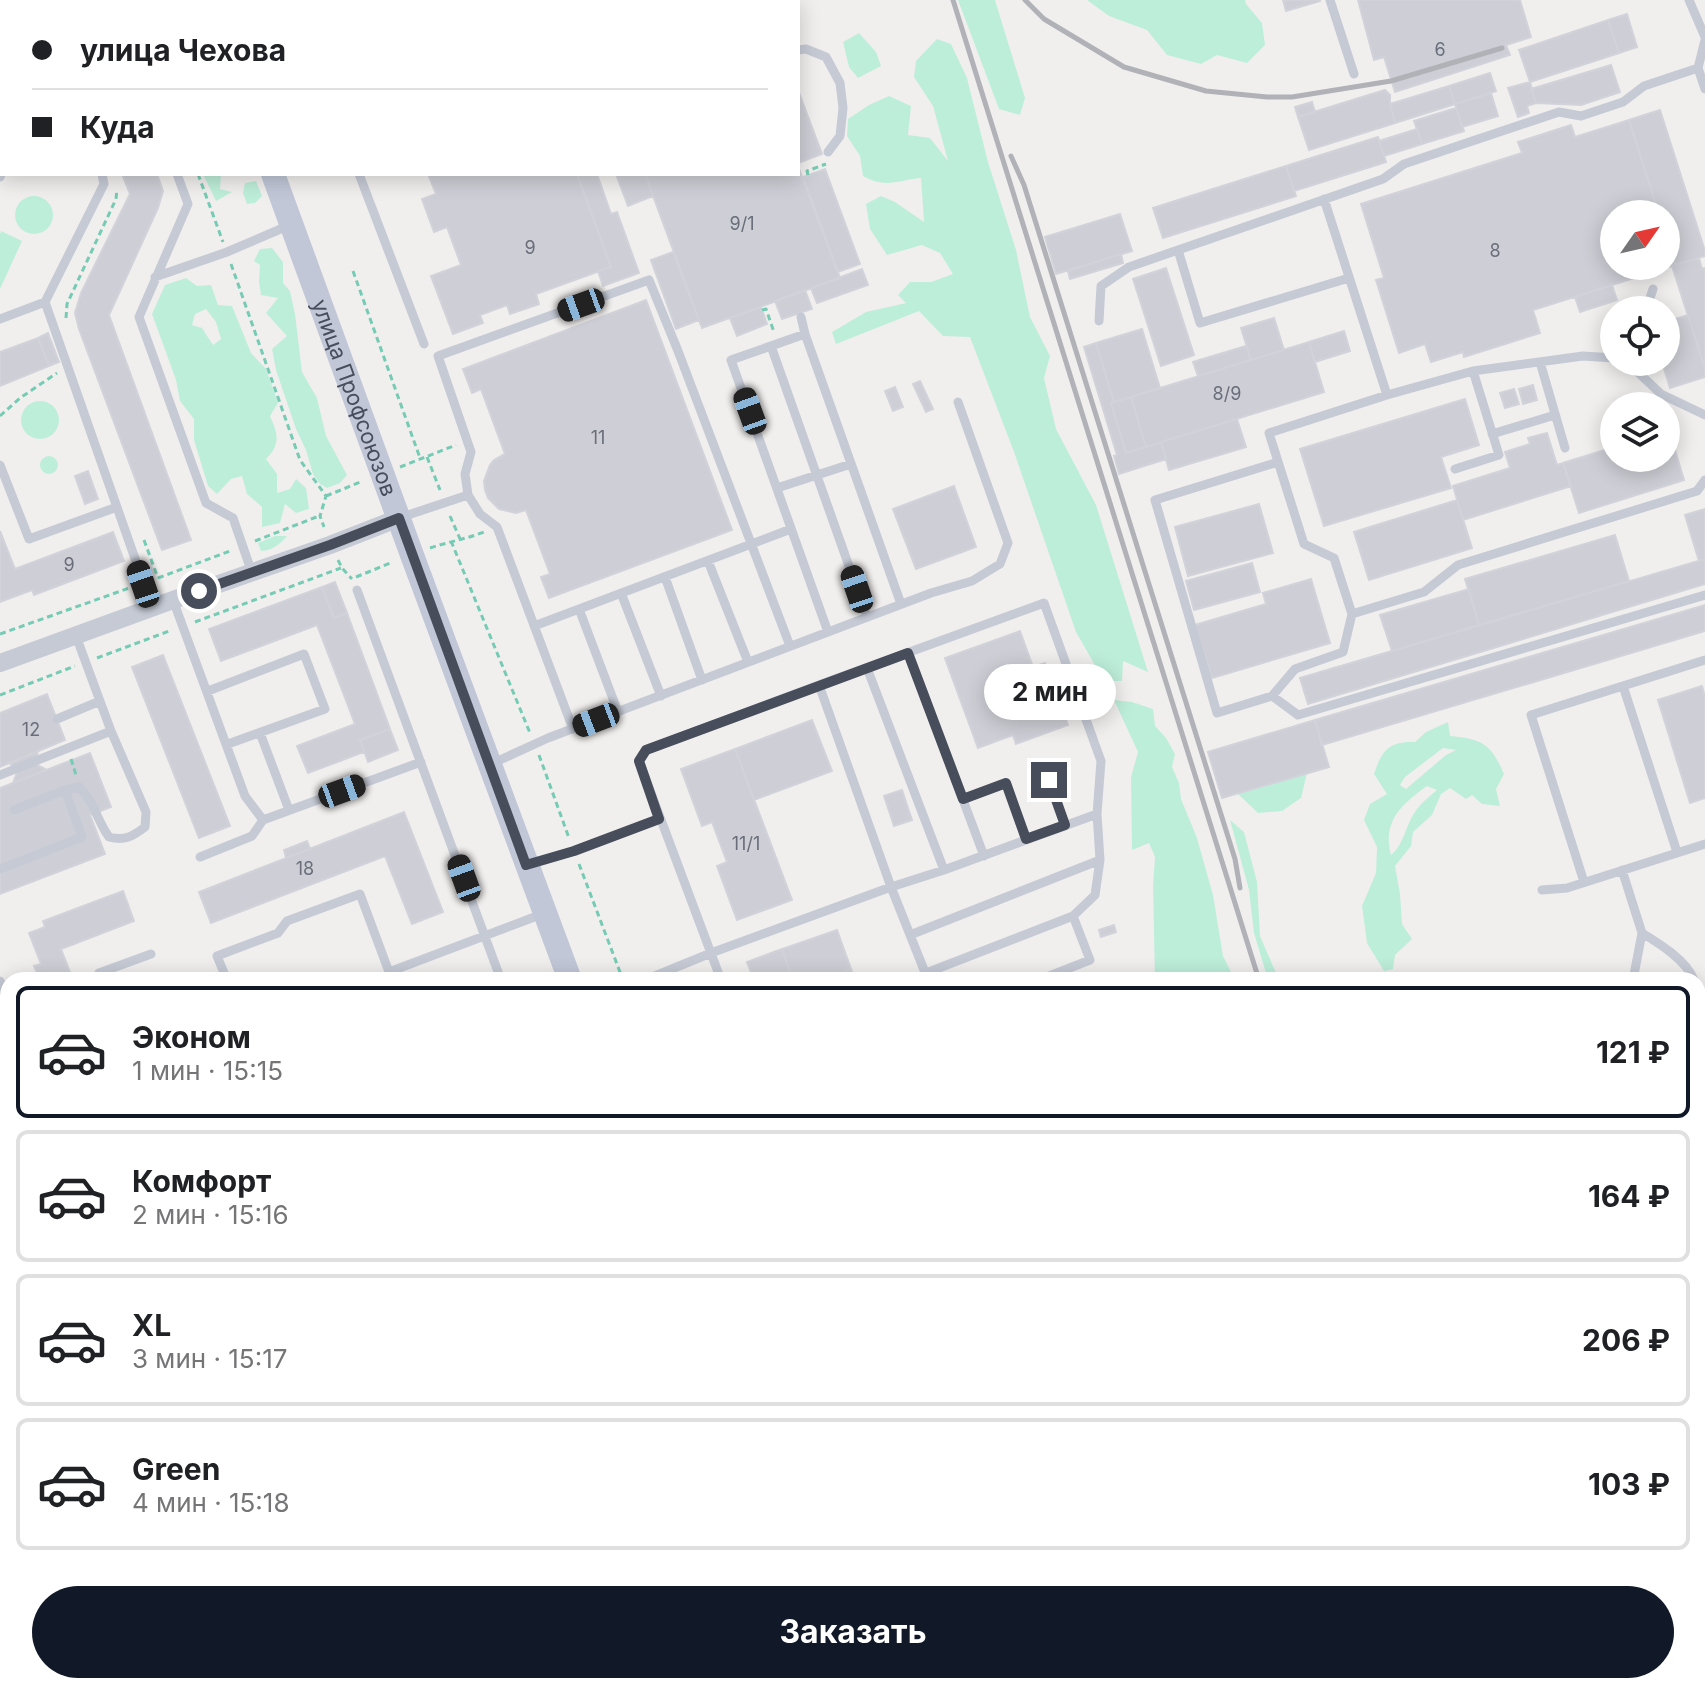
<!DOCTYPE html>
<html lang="ru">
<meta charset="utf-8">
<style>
body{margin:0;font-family:Inter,sans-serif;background:#f2f2f2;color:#202124;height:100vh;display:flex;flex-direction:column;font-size:30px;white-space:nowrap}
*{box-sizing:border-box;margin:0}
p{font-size:26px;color:#757577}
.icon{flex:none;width:44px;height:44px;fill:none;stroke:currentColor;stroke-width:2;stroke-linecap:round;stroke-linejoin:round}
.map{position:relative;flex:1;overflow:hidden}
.panel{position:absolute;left:0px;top:972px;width:1706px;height:722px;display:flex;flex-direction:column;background:#fff;border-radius:24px 24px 0 0;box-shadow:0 4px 20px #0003}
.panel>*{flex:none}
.banner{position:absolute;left:0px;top:0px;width:800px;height:176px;box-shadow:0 4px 20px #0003;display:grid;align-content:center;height:176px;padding:0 32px;background:#fff}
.needle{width:52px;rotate:56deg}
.controls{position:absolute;left:1600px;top:200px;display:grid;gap:16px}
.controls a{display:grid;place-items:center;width:80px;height:80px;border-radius:50%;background:#fff;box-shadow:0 4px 20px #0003;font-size:40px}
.end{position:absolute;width:36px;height:36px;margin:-18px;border:10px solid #474d5b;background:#fff;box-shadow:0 0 0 4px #fff}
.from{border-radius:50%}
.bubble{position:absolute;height:56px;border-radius:28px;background:#fff;box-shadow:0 4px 20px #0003;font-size:26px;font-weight:700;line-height:56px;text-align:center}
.car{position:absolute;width:24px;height:48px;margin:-24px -12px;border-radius:10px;box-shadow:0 0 6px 2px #0007;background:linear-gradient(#222 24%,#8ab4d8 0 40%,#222 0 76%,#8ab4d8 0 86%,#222 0)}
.banner b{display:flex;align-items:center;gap:28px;height:76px;font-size:30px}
.banner b+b{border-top:2px solid #e0e0e0}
.banner i{width:20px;height:20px;background:#202124}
ul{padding:14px 0 0;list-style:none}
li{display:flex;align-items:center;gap:24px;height:132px;margin:0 16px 12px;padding:0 16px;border:4px solid #e0e0e0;border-radius:12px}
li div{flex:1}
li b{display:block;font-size:30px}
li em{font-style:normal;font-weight:700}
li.current{border-color:#111827}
li>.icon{width:72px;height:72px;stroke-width:1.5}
.action{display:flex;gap:16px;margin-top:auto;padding:16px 32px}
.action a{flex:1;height:92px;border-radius:48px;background:#111827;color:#fff;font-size:32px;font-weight:700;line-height:92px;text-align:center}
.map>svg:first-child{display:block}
.green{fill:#bdeeda;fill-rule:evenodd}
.building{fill:#cecfd6;stroke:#d2d3da;stroke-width:2}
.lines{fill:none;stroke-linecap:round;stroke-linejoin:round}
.path{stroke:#75cbb3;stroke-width:3;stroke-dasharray:6 4;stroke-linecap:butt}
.service{stroke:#c5cad5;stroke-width:9}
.minor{stroke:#c5cad5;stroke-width:18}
.secondary{stroke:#c1c7d7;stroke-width:24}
.rail{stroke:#b0b2b8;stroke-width:5}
.route{stroke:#474d5b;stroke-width:10}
.labels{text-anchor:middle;stroke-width:6;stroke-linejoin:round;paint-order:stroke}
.number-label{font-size:18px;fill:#696e7a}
.street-label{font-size:22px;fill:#474d5b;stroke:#fff}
</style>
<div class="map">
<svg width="1705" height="1693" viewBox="0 0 1705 1693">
<rect width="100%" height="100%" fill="#f1efee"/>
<path class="green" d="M958,0h37l30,98 -5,17 -21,-6z
M1087,0h158l1,4 16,19 3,22 -18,18 -30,-8 -16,9 -34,-9 -20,-25 -38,-14z
M859,33l17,19 5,14 -23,12 -9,-11 -6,-25z
M937,39l14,5 16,34 21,84 28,88 14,67 20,39 -6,22 12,51 40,76 52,167 -25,-11 -1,20h-18l-28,-49 -62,-180 -44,-115 -27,-1 -24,-25 -83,33 -4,-12 34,-20 40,-9 -8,-8 12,-13h21l22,-8 -13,-21 -18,-8 -35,10 -17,-26 -4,-25 15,-8 14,6 29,20 -3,-44c-23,2 -35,11 -58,-2l-3,-20 -13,-20 1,-17 21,-14 20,-9 22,10 -3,29 22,3 18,23 -15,-55 -19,-29 2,-16z
M203,174h18l-1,15 12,3 -16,9z
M256,181l6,15 -7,7 -8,1 -4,-11 2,-10z
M15 215a19 19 0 1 1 38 0a19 19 0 1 1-38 0Z
M1,231l21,10 -22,48v-55z
M272,248l11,14v21l7,8 5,23 7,58 15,26 9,38 21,39 -7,8 -13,5 -7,-4 -7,-10 -7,-24 -10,-21 -20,-59 -4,-21 15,-13 -21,-23 12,-15 -17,-3 -2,-13 1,-17 -6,-4 6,-12z
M186,278l11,8 14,-1 7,20 14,1 19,47 15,16 12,34 -8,13c8,18 11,28 -4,43l11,15v19l13,-4 6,-10 10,9 3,21 -13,4 -11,-9 -5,19 -18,4v-20l-15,-13 -5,-18 -11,3 -14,15 -9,-8 -14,-46v-21l-14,-18 -4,-21 -24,-66 13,-29zM206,309l10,13 5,17 -8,6 -11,-17 -10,-3 3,-11z
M21 420a19 19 0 1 1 38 0a19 19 0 1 1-38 0Z
M40 465a9 9 0 1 1 18 0a9 9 0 1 1-18 0Z
M275,536h12c-8,9 -14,14 -26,15l-3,-8z
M1114,700l18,2 21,7 2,17 11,12 9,16 -3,13 7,16 2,16 16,39 16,57 10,61 12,24h-29l-1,-4 -7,4h-43l-2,-94 2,-29 -6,-14 -17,7 -1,-73 7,-25z
M1448,722l2,14c33,3 41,8 54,38l-8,15 4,17 -18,-2 -10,-9 -6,4 -16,-11 -9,6 -9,21 -19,17 -2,14 -16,20 5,28 2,30 10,15 -17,16 -2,14 -9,2 -17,-28 -5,-37 14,-33 1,-26 -13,-27 6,-16 17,-10 -13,-20c8,-24 15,-33 41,-32l11,-10zM1443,748l13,2 -10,5 -40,34 -6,-4 5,-8zM1427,786l10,4c-7,6 -15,12 -20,19 -11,14 -13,36 -26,46 -9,-34 11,-51 36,-69z
M1307,773l-6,25 -19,13 -24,2 -20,-19z
M1230,820l14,12 13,50 3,54 19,44h-11l-14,-47 -5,-43z
M382,1686h71l1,3 -12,4h-57z
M1438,1686h32l2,7h-35l-2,-5z
M1486,1686h39l3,7h-18l-2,-5 -5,5h-15z"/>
<path class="building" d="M0,0h23v2h-21v21l-2,1z
M580,0h156l1,2h-157z
M1283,0h37v1l-34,10z
M1358,0h162l11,37 -25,8 4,10 -115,37 -11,-35 -10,3z
M1627,14l10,33 -18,6 -11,-33z
M1608,20l11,33 -89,29 -11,-32z
M1611,65l9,27 -39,13 -45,-2 -5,-14z
M1490,73l6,18 -41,13 -6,-18z
M1530,82l6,21 -9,3 2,7 -11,4 -10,-29z
M1449,86l6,18 -60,19 -5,-19z
M798,90l24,64 -24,9z
M1385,90l5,5v9l5,19 -86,27 -11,-33z
M1491,93l7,23 -36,11 -7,-23z
M1312,102l3,10 -17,5 -3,-10z
M1456,108l8,23 -42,13 -8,-23z
M1660,110l45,141v5l-30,9 -9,-27v-24h-7l-30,-94z
M2,117v33l-2,1v-33z
M1629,120l30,94h-45v52h52v-28l9,27 -142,45 7,23 -76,24 -1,-5 -32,10 -6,-18 -26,9 -23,-73 8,-2 -23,-74 161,-51 -4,-11 53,-17 4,12z
M1417,129l5,15 -38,12 -5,-15z
M1378,137l8,25 -92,29 -8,-25z
M798,166l42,112 -138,50 -57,-154h153z
M1286,166l10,30 -133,42 -10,-30z
M825,169l35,95 -22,8 -35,-95z
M122,174h35l6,17 -5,17 -49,107 82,225 -29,10 -83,-221 -4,-16 6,-20 49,-99z
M428,174h149l34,93 -75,27 3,10 -29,10 -3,-9 -27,10 3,8 -30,11 -22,-58 30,-11 -14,-38 -13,5 -12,-33 14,-5z
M577,174h20l14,40 6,-2 22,61 -36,13 -5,-15 13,-4z
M616,174h29l8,22 -25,10z
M1120,214l12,37 -76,23 -11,-37z
M673,252l26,68 -23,9 -25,-69z
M1121,254l2,9 -53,16 -2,-8z
M1699,258l3,11 3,-1v101l-33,-103z
M1166,268l28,87 -33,11 -28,-87z
M862,269l6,16 -51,18 -6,-15z
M1612,285l5,15 -37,12 -5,-15z
M805,290l7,19 -30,10 -7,-18z
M646,300l86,230 -183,68 -8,-21 9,-3 -24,-64 -10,3 -17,-4 -11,-11 -3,-8 -1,-9 6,-16 4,-5 11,-6 -24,-65 -9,4 -9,-24z
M761,307l6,17 -30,12 -7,-18z
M1688,315l17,54v8l-35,11 -8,-26h4l1,-7 -1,-33z
M1274,318l10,32 -33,10 -10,-32z
M1142,329l18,59 -46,14 -18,-59z
M1344,331l6,20 -35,11 -6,-20z
M48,333l11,29 -10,4 -11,-28z
M38,338l11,28 -49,20v-34z
M1309,342l15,50 -178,55 -15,-50z
M1096,343l18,59 -3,1 15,50 35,-11 5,17 -47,15 -5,-18 3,-1 -33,-108z
M1246,346l5,14 -53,16 -5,-14z
M920,381l13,28 -7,3 -13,-28z
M1533,385l4,15 -14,4 -4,-15z
M895,387l8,20 -10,4 -8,-20z
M1514,389l5,15 -14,4 -5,-15z
M1131,397l15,50 -20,6 -15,-50z
M1465,399l14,46 -38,12 10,31 -127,38 -24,-77z
M1237,419l9,28 -77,23 -8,-28z
M1669,430l15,50 -105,33 -16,-50 51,-16v11h52v-27z
M1547,433l10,32 6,-2 8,23 -108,34 -10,-34 57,-18 -5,-16 25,-8 -2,-6z
M88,471l10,28 -13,5 -10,-28z
M954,486l22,61 -60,22 -23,-60z
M1457,500l15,48 -103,32 -15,-48z
M1259,504l14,49 -85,23 -13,-49z
M1705,509v50l-6,2 -14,-46z
M0,531l15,38 98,-37 11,29 -90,34 -2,-5 -32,12z
M1615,535l14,46 -150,44 -14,-46z
M1705,559v25l-397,120 -8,-26z
M1252,563l8,29 -66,18 -8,-29z
M1311,579l19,64 -118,35 -17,-53 71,-21 -3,-11z
M335,582l12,31 -13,5 -12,-31z
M322,587l12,31 13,-5 43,116 -30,11 4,12 -56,21 -11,-27 58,-22 -38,-99 -96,36 -12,-32z
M1469,589l10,36 -87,26 -12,-36z
M1705,605v26l-383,114 -7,-25z
M1020,631l13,36 12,-4 23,62 -52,19 -3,-9 -35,13 -33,-90z
M163,655l67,171 -31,12 -67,-171z
M1702,686l3,11v101l-15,5 -32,-103z
M47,694l18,46 -65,27v-54z
M812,720l20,51 -78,29 -19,-51z
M1315,720l14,47 -107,31 -14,-46z
M390,729l8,21 -30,12 -8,-22z
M735,749l57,151 -55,20 -20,-54 10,-4 -15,-40 -10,4 -21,-57z
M38,751l-3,13 12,6 -34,13 5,-13 -9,-7z
M90,753l21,54 -21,8 15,39 -105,40v-106z
M902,790l10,30 -18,6 -10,-30z
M404,812l39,100 -31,12 -27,-68 -174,67 -12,-31z
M307,841l3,8 -24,9 -2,-8z
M123,891l11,30 -73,28 12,31h-33l-6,-14 7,-2 -12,-31 16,-6 -2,-6z
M1114,925l2,7 -15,5 -2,-7z
M837,930l14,39 -31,11h-27l-11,-31z
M782,949l11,31h-39l-7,-18z
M851,969l4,11h-35z
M0,1087l8,21v85l-8,-22z
M1701,1103l4,14v19l-7,2v-34z
M8,1292v32l-8,3v-32z
M1705,1311v193l-7,2v-193z
M8,1410v37l-8,3v-37z
M0,1544l8,21v75l-3,2 -5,-12z
M8,1640v46h20l3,7h-31v-50z
M1703,1680l2,13h-32l-1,-5 10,-2h16v-4z
M113,1686h83l-18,7h-84z
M283,1686h32l3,7h-32z
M963,1686h18l2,7h-18z
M1028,1686h16l3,7h-16z
M1172,1686h26l3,7h-47z
M1573,1686h35l1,7h-35z"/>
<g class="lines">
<path class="path" d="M133,0l1,2
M198,174l25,68
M808,175l-1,-4 19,-7
M231,264l69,196 26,36 -6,20 4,11
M353,271l67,187
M762,310l4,-1 8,23
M66,318l1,-14 49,-105 1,-10
M0,416l20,-18 37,-25
M427,457l13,33
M400,467l56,-22
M326,496l37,-15
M450,516l11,25
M144,540l14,38
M255,541l64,-25
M451,541l79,192
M430,548c18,-6 36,-9 54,-16
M338,560l4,8 10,11
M356,577l37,-15
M158,578l72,-27
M195,622l146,-54
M0,634l132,-47
M97,658l75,-28
M0,695l75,-29
M539,755l30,83
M71,759l5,16
M579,864l44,116
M0,1062l8,21
M0,1219l4,10
M0,1334l8,-3
M748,1686l2,7
M881,1686l2,7"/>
<path class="service" d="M39,0l1,2
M113,0l1,2
M1330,0l24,74
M1689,0l16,37
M164,2l5,-2
M798,50l8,-1 20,8 14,26 3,25 -3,28 -12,16
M0,66l2,-1
M1698,68l7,21
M102,174l2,10 -59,118 107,305
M177,174l11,30 -49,113 67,186 27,15 19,55
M359,174l65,170
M0,177l2,-5
M1324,199l63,196
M1178,250l22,73 149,-45
M155,277l72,-25 63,-27
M1646,310l7,-21
M801,317l4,17
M0,319l45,-17
M1099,321l2,-35 28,-19 254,-88 21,-15 155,-52 22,4 42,-14 21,-16 54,-18 7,-28
M771,346l96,271
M1540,362l25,86
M1627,362l34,32 44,21
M1492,434l63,-19
M1278,462l-123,38 62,213 55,-17 23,-27 48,-17 9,-38 -18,-56 -30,-14 -35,-111 118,-38 86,-24 110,-15 31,2
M0,465l29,74 88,-32
M1455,469l44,-14 -26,-84
M777,488l74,-24
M399,518l69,-23
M708,561l40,101
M665,577l37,103
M357,590l144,390
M621,593l40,103
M173,600l72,196 18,24
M579,609l39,103
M1352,614l72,-22 34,-27 239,-74 8,-11
M534,626l257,-97
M828,632l-97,-272 74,-26 96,270
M908,653l76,203
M867,668l77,202
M819,685l72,202 37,93
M1623,686l54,166
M208,691l96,-37 21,55 -97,35
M1272,696l26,19 407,-120
M57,719l43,-18
M573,729l-76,-202 -17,-13 -12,-19 -3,-21 6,-22 -33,-96 211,-76 29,71 112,295
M260,733l29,77
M491,764l57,-26 383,-145 41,-12 28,-17 8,-21 -50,-141
M0,775l111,-44
M1049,780l16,45
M963,799l43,-16 20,56
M14,810l51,-20 14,-3c17,17 17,32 30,50 15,4 23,0 36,-10l1,-15 -35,-81 -35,-95
M200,857l52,-21 11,-16 158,-58
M530,864l44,-13 85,-32
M0,869l82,-32 -17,-47
M1622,870l20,63 -9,47
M1584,882l-53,-167 174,-55
M1542,890l25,-2 138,-44
M1642,933c18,11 44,27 52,47
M910,935l190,-75
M926,973l147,-57 17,44 -51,20
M102,980l-3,-7 52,-19
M227,980l-10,-24 61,-23 9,-12 73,-27 29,78 156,-59
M645,980l66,-27 180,-66 53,-17 153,-56
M721,980l-82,-219 7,-11 173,-65 225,-82 57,158 -4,53 3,46 -5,35 -22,21
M0,981l8,21
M1698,993l7,18 -7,9
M8,1007l-2,17 2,6
M1698,1189l3,-1 4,10
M0,1242l4,11
M1698,1289l7,-2
M0,1365l8,-3
M1698,1548l7,-1
M258,1686l3,7
M340,1686l3,7
M472,1686l3,7
M667,1686l3,7
M772,1686l3,7
M1001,1686l2,7
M1055,1686l2,7
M1208,1686l3,7
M1321,1686l2,7
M1548,1686l2,7
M1615,1686l1,7
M947,1687l2,6
M490,1693l18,-7
M714,1693l18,-7
M1119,1693l15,-5 -1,-2
M1360,1693l16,-7"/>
<path class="minor" d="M0,663l173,-63 157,-55 69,-27"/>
<g class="secondary">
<path d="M209,0l1,2"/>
<path id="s1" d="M273,174l139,381 158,425"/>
<path d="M835,1686l2,7"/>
</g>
<path class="rail" d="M953,0l306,980
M1025,0l19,19 80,48 82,24 61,6h25l99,-16 111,-33
M1011,156l13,29 211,674 5,29
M1477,1686l2,7"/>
</g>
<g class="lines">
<path class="route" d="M199,591l131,-46 69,-27 127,347 48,-14 85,-32 -20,-58 7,-11 262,-97 55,146 43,-16 20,56 39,-14 -16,-45"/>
</g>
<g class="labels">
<g class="number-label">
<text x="1440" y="56">6</text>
<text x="742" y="230">9/1</text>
<text x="530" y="254">9</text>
<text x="1495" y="257">8</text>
<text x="1227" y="400">8/9</text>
<text x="598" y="444">11</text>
<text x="69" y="571">9</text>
<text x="31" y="736">12</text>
<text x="746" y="850">11/1</text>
<text x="305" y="875">18</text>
</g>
<g class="street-label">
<text dy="8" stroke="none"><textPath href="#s1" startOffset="238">улица Профсоюзов</textPath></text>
</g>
</g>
</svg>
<div class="controls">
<a><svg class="needle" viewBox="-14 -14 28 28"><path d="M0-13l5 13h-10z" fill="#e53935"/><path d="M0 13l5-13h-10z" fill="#757577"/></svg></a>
<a><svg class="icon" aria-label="locate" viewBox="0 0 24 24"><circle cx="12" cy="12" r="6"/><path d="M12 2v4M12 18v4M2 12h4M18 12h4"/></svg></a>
<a><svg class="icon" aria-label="layers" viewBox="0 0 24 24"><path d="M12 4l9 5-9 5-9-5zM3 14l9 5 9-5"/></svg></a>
</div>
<i class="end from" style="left:199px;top:591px"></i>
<i class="end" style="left:1049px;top:780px"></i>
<div class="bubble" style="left:984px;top:664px;width:132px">2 мин</div>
<i class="car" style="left:581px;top:305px;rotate:250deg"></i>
<i class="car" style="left:750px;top:411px;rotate:340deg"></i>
<i class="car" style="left:143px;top:584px;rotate:341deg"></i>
<i class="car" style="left:857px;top:589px;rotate:341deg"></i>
<i class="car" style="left:596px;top:720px;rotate:249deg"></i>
<i class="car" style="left:342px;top:791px;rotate:70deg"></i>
<i class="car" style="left:464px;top:878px;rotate:340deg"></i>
<div class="banner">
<b><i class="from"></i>улица Чехова</b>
<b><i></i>Куда</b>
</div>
<section class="panel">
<ul>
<li class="current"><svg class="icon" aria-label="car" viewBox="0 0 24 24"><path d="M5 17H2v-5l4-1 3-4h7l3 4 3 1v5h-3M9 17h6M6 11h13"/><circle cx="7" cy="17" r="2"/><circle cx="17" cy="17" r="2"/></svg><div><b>Эконом</b><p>1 мин · 15:15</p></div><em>121 ₽</em></li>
<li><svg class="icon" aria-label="car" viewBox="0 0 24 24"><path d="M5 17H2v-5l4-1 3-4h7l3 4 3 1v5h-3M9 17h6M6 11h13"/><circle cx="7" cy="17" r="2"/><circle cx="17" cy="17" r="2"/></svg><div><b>Комфорт</b><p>2 мин · 15:16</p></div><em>164 ₽</em></li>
<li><svg class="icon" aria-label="car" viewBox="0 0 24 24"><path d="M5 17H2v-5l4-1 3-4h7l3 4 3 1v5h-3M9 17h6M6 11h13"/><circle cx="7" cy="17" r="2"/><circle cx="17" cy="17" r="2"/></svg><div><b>XL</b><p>3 мин · 15:17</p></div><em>206 ₽</em></li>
<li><svg class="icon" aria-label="car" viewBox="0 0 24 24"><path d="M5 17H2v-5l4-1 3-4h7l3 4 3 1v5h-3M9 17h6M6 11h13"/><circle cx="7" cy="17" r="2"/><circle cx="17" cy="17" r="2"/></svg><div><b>Green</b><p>4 мин · 15:18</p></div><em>103 ₽</em></li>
</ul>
<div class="action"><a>Заказать</a></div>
</section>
</div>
